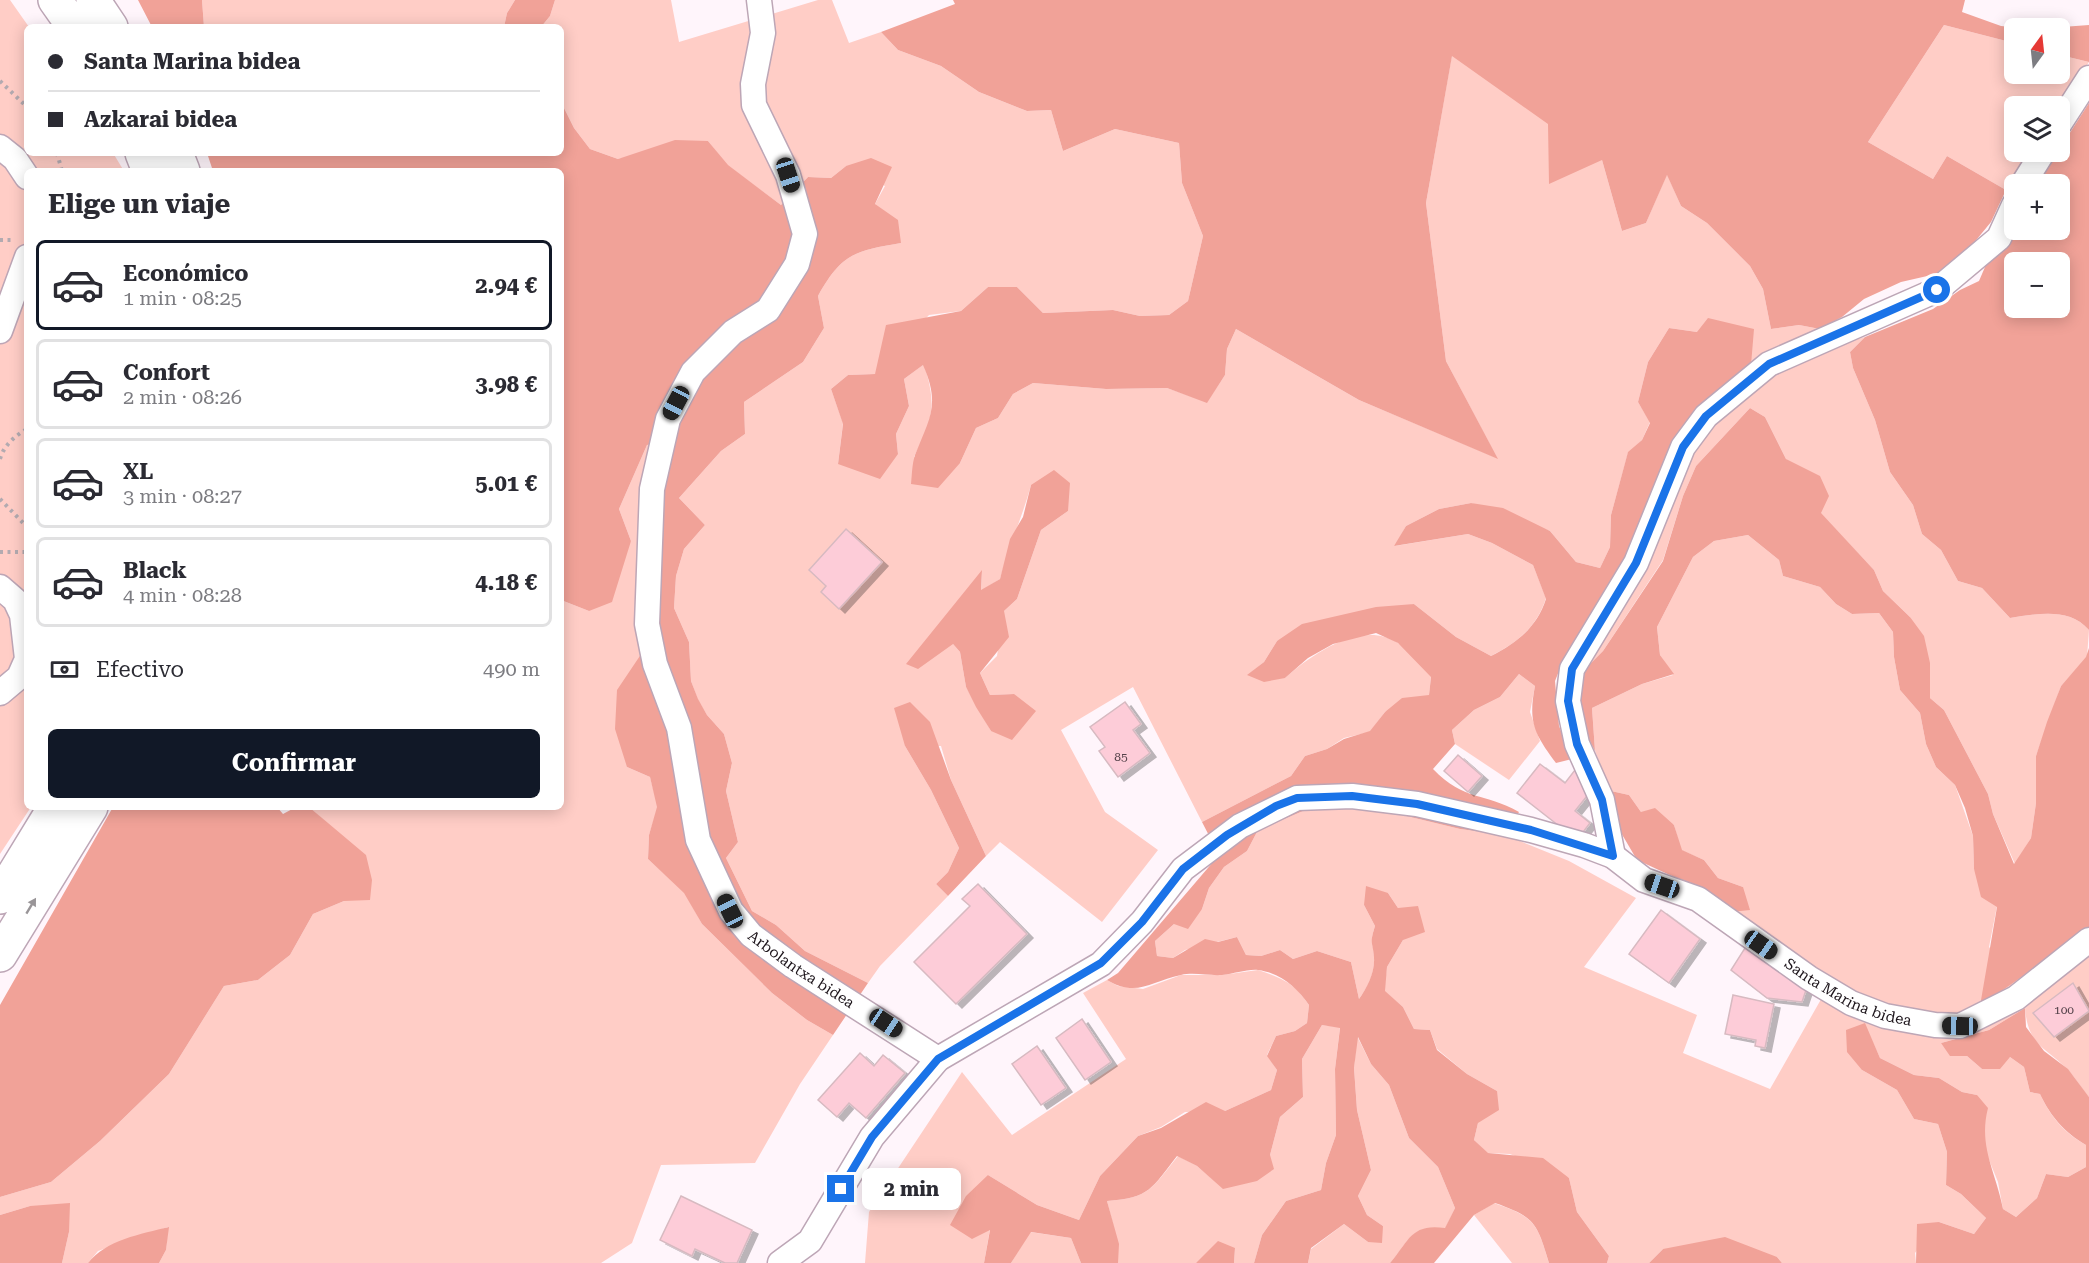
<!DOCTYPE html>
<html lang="es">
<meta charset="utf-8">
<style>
body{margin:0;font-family:"Roboto Serif",serif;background:#f7f7f7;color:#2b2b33;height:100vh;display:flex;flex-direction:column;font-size:22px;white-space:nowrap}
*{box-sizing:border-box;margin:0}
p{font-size:20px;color:#7c7c81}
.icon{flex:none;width:33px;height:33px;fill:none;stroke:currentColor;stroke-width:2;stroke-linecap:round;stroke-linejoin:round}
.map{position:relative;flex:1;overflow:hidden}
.details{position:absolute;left:24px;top:168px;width:540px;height:642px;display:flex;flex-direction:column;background:#fff;border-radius:9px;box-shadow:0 3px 15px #0003}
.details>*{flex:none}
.guide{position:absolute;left:24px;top:24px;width:540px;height:132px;border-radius:9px;box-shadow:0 3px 15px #0003;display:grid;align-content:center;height:132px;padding:0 24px;background:#fff}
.needle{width:39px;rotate:15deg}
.controls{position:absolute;left:2004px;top:18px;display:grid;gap:12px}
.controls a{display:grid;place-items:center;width:66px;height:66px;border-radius:9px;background:#fff;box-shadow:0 3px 15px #0003;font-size:30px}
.end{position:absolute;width:27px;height:27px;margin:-14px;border:8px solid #1a73e8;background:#fff;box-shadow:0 0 0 3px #fff}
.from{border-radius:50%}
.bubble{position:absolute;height:42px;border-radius:9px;background:#fff;box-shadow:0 3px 15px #0003;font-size:20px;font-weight:700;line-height:42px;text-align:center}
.car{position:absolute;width:18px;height:36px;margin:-18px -9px;border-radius:8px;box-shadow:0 0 4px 2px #0007;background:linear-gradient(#222 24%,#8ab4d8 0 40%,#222 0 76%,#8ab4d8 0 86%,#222 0)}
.guide b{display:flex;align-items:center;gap:21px;height:57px;font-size:22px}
.guide b+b{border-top:2px solid #e1e1e2}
.guide i{width:15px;height:15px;background:#2b2b33}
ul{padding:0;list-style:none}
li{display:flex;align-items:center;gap:18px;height:90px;margin:0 12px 9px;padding:0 12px;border:3px solid #e1e1e2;border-radius:9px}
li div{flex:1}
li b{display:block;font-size:22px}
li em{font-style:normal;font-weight:700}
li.selected{border-color:#111827}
li>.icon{width:54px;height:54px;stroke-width:1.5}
h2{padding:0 24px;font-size:27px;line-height:72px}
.pay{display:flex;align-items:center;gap:15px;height:66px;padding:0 24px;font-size:22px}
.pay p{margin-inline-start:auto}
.action{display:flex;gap:12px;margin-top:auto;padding:12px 24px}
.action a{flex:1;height:69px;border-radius:9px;background:#111827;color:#fff;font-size:24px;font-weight:700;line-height:69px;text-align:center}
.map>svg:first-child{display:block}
.green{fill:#ffcdc6;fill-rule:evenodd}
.forest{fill:#f1a298;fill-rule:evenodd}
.building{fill:#fdccd8;stroke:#d7bac1;stroke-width:1.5;filter:url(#shadow)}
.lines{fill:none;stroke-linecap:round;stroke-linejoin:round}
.street-casing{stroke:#bda6b6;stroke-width:27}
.primary-casing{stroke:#bda6b6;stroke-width:36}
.path{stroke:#b3aab0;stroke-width:4;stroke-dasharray:3 4.5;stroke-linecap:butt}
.street{stroke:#fff;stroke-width:24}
.primary{stroke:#fff;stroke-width:33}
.oneway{fill:#999598}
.route{stroke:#1a73e8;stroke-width:8}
.labels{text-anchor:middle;stroke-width:6;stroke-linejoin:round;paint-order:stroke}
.number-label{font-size:12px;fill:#54424a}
.street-label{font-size:15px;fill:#1c141a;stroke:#fff5fb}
</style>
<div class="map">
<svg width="2089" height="1263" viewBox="0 0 2089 1263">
<defs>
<filter id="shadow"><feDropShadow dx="6" dy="4" stdDeviation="0" flood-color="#0004"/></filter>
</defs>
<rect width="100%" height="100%" fill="#fff5fb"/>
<path class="green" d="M0,0h10l19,27 -2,126h86l11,18h-97v636h4l-31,47z
M202,0h313l-8,13 -3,14h-300z
M555,0h116l8,42 139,-42h14l17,43 32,-11 17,18 43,16 38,26 48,19 24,-1 12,41 52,-22 64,14 3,40 21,53 -15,65 -19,14 -29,1 -27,-6 -70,3 -26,-26h-29l-27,24 -32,4 -54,59 -27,1 -17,14 12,34 -5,41 60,-10 -2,-20 13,-28 -5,-27 20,-15c13,43 9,54 -10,93l46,6 16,-35 22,-10 15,-24 20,-11 73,6 61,-1 40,14 18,-27 2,-26 9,-20 123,71 138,58 -51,-97 -20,-158 26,-148 150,105 20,71 24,-8 21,-49 14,32 26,17 43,43 13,23 8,40 28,-4 21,4 -69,36 -54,-33 -28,-4 -21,34 -10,40 12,20 -8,18 -14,13 -17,62 -1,32 -10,21 -24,-6 -26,-31 -79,-28 -32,6 -33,17 -11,20 73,-12 24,9 41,22 13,33c-9,29 -29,45 -55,58l-35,-19 -42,-33 -137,37 -13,21 -16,13 37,3c27,-24 77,-59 113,-35 12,8 23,23 33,33l-2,20 -44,16 -15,20 -26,6 -17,11 -22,7 -14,20 -89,46 -69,-135 -72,43 44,82 53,38 -56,72 -102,-80 -14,14 -35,-76 -10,-34h-36l26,44 28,58 -11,24 -12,12 12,12 -68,70 -12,17 -63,-32 -29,-26 -24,-14 -26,-53 12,-16 -12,-51 6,-28 -8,-29 -17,-19 -9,-15 -7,-19 -2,-39 -15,-34 2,-32 8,-27 21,-24 -26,-27 42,-47 24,-17 -1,-32 59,-40 21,-34 -6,-32c24,-43 37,-45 83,-53l-26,-39 10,-18 -39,-20 -15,12 -23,-1 -27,28 -54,-40 -19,-24 -90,18 -28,-10 -16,-21 -13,-26v-75h-20l9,-11zM1031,485l37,26 -27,19 -24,69 -13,12 -7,45 -17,17 10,22 24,-1 -23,37 -25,-44 -6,-35 -7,-8 29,-73 -1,20 19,-12c9,-33 22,-61 31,-94z
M1944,25l70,18v31h46v-19l29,7 -29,45 -46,-1v46h17l-25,38 -59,-34 -14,23 -65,-37z
M1865,337l-15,15 3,16 22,52 15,52 23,33 9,29 19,16 17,31 24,7 28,30c27,-4 59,-11 79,12l-2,27 -26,29 -25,70v47l-5,35 -16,26 -22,-50 -5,-20 -44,-84 -14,-12v-12l-20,-69 -27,-26 -9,-21 -54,-57 -34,-54 -21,-42 -15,-9 -54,58 -13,30 -20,64 -60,91 -18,18 98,-203 37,-54 41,-32 58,-29z
M670,440l-12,189 -18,28 -13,110 23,10 8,30 -9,28 -1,24 37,34 17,31 70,69 35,27 26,15 -33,49 -45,79 -94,2 -29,78 -31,20h-442l7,-13 2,-23 -70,24 -10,12h-26l7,-31 -39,-26 -30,9v-18l51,-15 49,-41 69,-67 55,-88 34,-6 32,-25 23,-41 31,-13 -9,-71 -26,-23h252v-207l28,11 42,-70 -12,-32 28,-64z
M1748,535l31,25 4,16 37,11 16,17 16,10 27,-1 14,19 1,25 6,33 20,23 6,31 10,23 19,18 18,51 1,33 23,37 -8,41 29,32 71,-49v167c-7,-8 -13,-18 -20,-26 -22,-24 -41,-24 -44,-63l-36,22 -48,13 26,13 15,13 28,-12 14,10 6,25 10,2c11,23 23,38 46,51v22l-18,10 -22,-3 -9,24 -21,19 -13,-8 -5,-27 -13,-32 -8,-55 -15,-3 -23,-14 -25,-3 -34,-17 -16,-35 -2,47 35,20 17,29 24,5 9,28 -1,33 15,9 25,24 -12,16 -35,-12 -24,31 1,10h-134l-5,-6 -114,-8 -14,14h-42l2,-7 -32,-44 -8,-34 -59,-24 -23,-1 -13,-13 4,-17 19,-32 -30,-17 -30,-25 -7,-19 -16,-1 -11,-22 -19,-16 3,-24 16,-27 -5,-32 -10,-15 -24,12 11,21c-6,19 -1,16 -1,33 1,14 -7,29 -15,40l-8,-37 -34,-11 -24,8 -13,-9 -19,6 -15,-1 -9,-18 -52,13 -12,8 -16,-2 -2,-15 19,-17 28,-15 7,-21 15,-21 23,-16 11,-21 50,-21 37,-2 53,7 62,15 45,6 64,26 67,37 -52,69 113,48 -14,38 87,36 62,-109 -101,-68 12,-25 -25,-9 -14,-18 -23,-10 -7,-25 -33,-13 -12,-17 -18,-4 -16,-40 -3,-43 50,-24 31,-9 -13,-20 -3,-28 36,-70 21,-16z
M1519,674l16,12 -5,26 10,29 -31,39 -54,-36 -3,-14 22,-20 26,-13z
M1258,970c26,9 36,13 51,35l-2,18 -12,8 -19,5 -9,19 10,15 -6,20 -46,21 -40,1 -24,15 -23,9 -38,40 -21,44 -42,-15 -49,-30 2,54 -6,34h-119l4,-51 93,-140 50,63 114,-76 -43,-66 24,-13 11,6 25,3 38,-14h41z
M1322,1025l18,2 -5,42 1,66 -10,28 -5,27 -35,11 -24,34 -8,28h-20l1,-15 -39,15h-78v-19l-11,-43c43,-3 45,-13 71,-45l19,10 26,22 47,-33 10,-38 23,-20 -1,-38z
M1357,1036l14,28 18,21 20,53 29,29 17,41 -10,21c-34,-6 -36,13 -55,34h-82l3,-14 33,-25 24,18 15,-16 -16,-11 -9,-19 13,-26 -14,-60 -3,-42z
M1494,1203c41,14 43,20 55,60h-37l-38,-48z
M1030,1232l41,6 10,25h-70z"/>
<path class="forest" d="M138,0h64l2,27h-52z
M515,0h40l-5,16 -9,11h-37l3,-14z
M953,0h1012l-3,12 39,14 20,2h-7v15l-70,-18 -76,117 65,37 14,-23 59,34 -15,32 -23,28 -32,24 -35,8 -37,17 -22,18 -22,12 -21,-4 -28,4 -8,-40 -13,-23 -43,-43 -26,-17 -14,-31 -21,48 -24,8 -20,-71 -53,24 -1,-60 -96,-68 -26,147 20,158 52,98 -139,-59 -123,-71 -9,20 -2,26 -18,28 -40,-15 -61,1 -73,-6 -20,11 -15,24 -22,10 -16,35 -22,25 -27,-4c1,-9 1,-20 4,-29 14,-36 26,-50 8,-90l-19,14 5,27 -13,28 2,20 -18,25 -42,-15 5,-40 -12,-35 17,-14 27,-1 11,-49 75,-14 27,-24h29l26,26 70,-3 27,6 29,-1 19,-14 15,-65 -21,-53 -3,-40 -64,-14 -52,22 -12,-41 -24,1 -48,-19 -38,-26 -43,-16 -17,-18 74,-28z
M2089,25v37l-29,-7v-27h-11z
M561,102l13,26 16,21 28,10 57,-19 33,1 20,24 53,40 27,-28 23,1 15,-12 25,-8 21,9 -17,37 23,16 3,23c-46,8 -59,10 -83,53l6,32 -21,34 -59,40 1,32 -24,17 -42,47 26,27 -21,24 -8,27 -2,32 15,34 2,39 7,18 9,16 17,19 8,29 -6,28 12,51 -12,16 26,53 24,14 29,26 63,32 -35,52 -26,-15 -35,-27 -70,-69 -18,-31 -36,-34 1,-24 8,-28 -7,-30 -23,-10 -12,-38 2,-39 41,-61 6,-149 6,-39 -23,4 -28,64 12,32 -19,61 -23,9 -28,-11v-429h-348l-6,-18h354z
M2089,103v527c-20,-23 -52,-16 -79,-12l-28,-30 -24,-7 -17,-31 -19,-16 -9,-29 -23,-33 -15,-52 -22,-52 -3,-16 15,-15 68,-28 27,-19 19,-9 9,-21 25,-21 4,-9h43v-46h-23zM2014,262h46v46h-46z
M1708,318l46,11 -3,36 -54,47 -67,143 -35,61 -30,40 -10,25 4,45 13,33 -16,4c-22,-30 -28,-41 -21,-77l-16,-12 -19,23 -26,13 -22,20 3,14 -22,25c32,33 51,23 86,43l-14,23 -45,-6 -62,-15 -53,-7 -37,2 -50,21 -11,21 -23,16 -15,21 -7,21 -14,20 -14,-5 -19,17 2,15 16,2 32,-19 13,3 19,-5 9,18 15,1 19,-6 13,9 24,-8 34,11 8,37c8,-11 16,-27 15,-41 -1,-17 -5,-13 1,-32l-11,-21 2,-19 22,7 10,15 20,-2 7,26 -22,8 -16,27 -2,24 18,16 11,22 16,1 7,20 30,24 30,17 2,19 -21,13 -4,17 14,13 55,5 26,20 8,34 32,44 -2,7h-58c-12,-40 -14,-46 -54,-60l-21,12 -40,48h-44c19,-22 21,-40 55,-35l10,-20 -17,-41 -29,-29 -20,-53 -18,-21 -13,-27 -4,31 3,42 14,60 -13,26 9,19 16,11 -1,17 -14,-1 -24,-18 -33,24 -3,15h-54l8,-28 24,-34 35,-11 5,-27 10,-28 -1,-66 5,-41 -18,-3 -20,34 1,38 -23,20 -10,38 4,14 -17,12 -34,8 -26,-23 -20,-10c-25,32 -27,42 -70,45l12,43 -1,19h-37l-10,-25 -40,-6 -20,31h-27l6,-33 -18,9 -22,-14 16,-29 22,-21 49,30 42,15 21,-44 38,-40 23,-8 45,-26 19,9 46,-21 6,-20 -10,-14 9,-20 19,-5 12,-8 2,-18c-12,-17 -28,-32 -51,-35 -11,-1 -24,4 -36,5 -13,1 -28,-3 -41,0 -30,6 -44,23 -74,5l11,-7 101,-118 -17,-33 89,-46 14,-20 22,-7 17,-10 26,-8 15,-19 17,-14 27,-3 2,-18 -33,-34 -22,-10 -43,11 -25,14 -23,20 -21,4 -17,-7 17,-13 13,-21 25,-17 74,-17 38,-3 42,33 35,19c26,-13 46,-29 55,-57l-13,-34 -41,-22 -24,-9 -74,12 12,-20 33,-17 32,-6 32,5 47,23 26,31 24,6 10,-21 1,-32 17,-63 14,-12 8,-17 -12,-21 10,-40 21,-34 28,4z
M1750,408l15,9 21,42 34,17 9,20 -8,17 53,57 9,21 27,26 14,19 6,27v35l14,12 44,84 5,20 21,50 17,-26 5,-35v-47l11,-34 14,-36 25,-29 3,-9v282l-109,76 17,-99 -16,-10 -7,-28 -1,-33 -8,-28 -10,-23 -19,-18 -10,-23 -6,-31 -20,-23 -6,-33 -1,-25 -14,-19 -27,1 -16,-10 -16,-17 -37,-11 -4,-16 -31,-25 -34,6 -21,16 -36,70 3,28 14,19 -32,10 -50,24 3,43 -16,-31 -1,-32 7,-19 18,-18 60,-90 20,-65 13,-30z
M1054,470l16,13 -2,28 -27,19 -24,69 -13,12 5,26 -29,36 10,22 24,-1 22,17 -24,29 -21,-9 -15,-24 -10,-20 -6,-35 -7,-8 -35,25 -12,-5 76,-94 -1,20 19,-11 10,-40 13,-22 8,-32z
M910,702l20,20 21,58 35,76 -38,40 -12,-12 12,-12 11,-24 -28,-58 -26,-44 -11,-38z
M1611,791l18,4 12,17 14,-4 19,17 8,25 22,10 14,18 25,9 7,23 -19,2 -26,-21 -68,-31 -17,-29z
M113,807h164l6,7 13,-7h13l57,48 6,25 -2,20 -26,1 -31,13 -23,41 -32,25 -34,6 -55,88 -69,67 -49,41 -51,15v-192z
M2025,1008l1,19 18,24 24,18 21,28v166h-173l1,-39 22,-2 35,12 12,-16 -25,-24 -15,-9 1,-33 -9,-28 -24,-5 -17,-29 -35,-20 -15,-18 -1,-22 19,-7 15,35 34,17 25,3 23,14 15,3 11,13c-10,39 8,64 15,101l13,8 21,-19 9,-24 22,3 18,-10v-22c-22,-13 -35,-28 -46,-51l-10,-2 -6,-25 -14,-10 -10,12h-18l-15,-13h-17l-9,-13 48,-13z
M70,1203l-1,29 -7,31h-62v-48l30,-9z
M169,1227l-3,23 -7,13h-71c18,-23 53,-29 81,-36z
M1725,1237l52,20 5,6h-133l14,-14z
M1218,1241l17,7 -1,15h-38z"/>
<path class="building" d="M846,529l36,33 -43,47 -18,-17 5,-6 -17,-16z
M1125,702l16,22 -8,6 17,23 -32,24 -19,-26 6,-4 -15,-20z
M1458,755l24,21 -14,16 -24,-21z
M1540,764l25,19 10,-13 20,16 -20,25 15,12 -13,17 -60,-47z
M978,884l49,50 -71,70 -42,-42 56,-56 -8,-7z
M1661,910l39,29 -31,44 -40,-29z
M1745,948l61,42 -4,12 -35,-4 -36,-28z
M2073,983l16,28 -35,26 -21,-24z
M1733,995l41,9 -9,44 -10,-2 1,-6 -31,-6z
M1082,1019l29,43 -26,18 -29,-42z
M1037,1046l29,42 -25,17 -29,-41z
M860,1053l14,13 9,-11 22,18 -39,45 -17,-15 -12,14 -19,-17z
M681,1196l71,34 -15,33h-12l-30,-14 -3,7 -32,-16z"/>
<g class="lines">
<g class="street-casing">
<g id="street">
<path id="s1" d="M759,0l4,33 -10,51 1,21 34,70 17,59 -8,30 -29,46 -35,22 -40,40 -25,47 -16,70 -5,135 8,40 24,64 19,112 33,71 20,24 42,31 145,93"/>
<path d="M2060,123l29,-45"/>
<path d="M0,147l15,12 12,18"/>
<path d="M2023,184l20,-32"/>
<path d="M0,331l27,-74"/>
<path d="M0,587l15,13 7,15 5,44 -8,18 -19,16"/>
<path d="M1613,856l-11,-56 -25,-56 -9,-43 4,-32 64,-106 47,-116 23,-31 63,-52 168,-74 62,-52 15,-33"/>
<path id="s2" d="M780,1263l30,-22 62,-104 66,-78 163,-95 41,-42 41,-53 57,-43 57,-28 55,-2 65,8 114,26 53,15 29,11 31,24 54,19 111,79 42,25 34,13 50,9 25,1 56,-28 73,-58"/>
</g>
</g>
<g class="primary-casing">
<path id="primary" d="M55,0l19,27
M93,0l18,27
M142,153l7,18
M176,153l7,18
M0,897l55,-90
M0,955l91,-148"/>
</g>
<path class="path" d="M0,81l27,26
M57,153l5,18
M0,240h11
M0,459c4,-14 15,-23 27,-30
M0,499l27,28
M0,552h27"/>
<use href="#street" class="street"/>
<use href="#primary" class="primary"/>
</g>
<defs><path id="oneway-solid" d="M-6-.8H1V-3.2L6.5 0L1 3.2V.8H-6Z" transform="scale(1.5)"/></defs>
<use class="oneway" href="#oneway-solid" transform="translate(31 906) rotate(-59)"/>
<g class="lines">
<path class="route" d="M841,1189l31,-52 66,-78 163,-96 41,-41 41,-53 44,-34 49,-29 21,-8 55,-2 65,8 114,26 82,26 -11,-56 -25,-56 -9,-43 4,-32 64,-106 47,-116 23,-31 63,-52 168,-74"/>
</g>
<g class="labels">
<g class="number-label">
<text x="1121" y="761">85</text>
<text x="2064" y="1014">100</text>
</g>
<g class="street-label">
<text dy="5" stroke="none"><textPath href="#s1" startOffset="1082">Arbolantxa bidea</textPath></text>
<text dy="5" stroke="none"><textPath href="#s2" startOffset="1308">Santa Marina bidea</textPath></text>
</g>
</g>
</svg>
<div class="controls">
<a><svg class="needle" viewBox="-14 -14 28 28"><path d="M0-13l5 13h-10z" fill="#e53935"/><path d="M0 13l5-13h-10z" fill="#7c7c81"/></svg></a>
<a><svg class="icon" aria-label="layers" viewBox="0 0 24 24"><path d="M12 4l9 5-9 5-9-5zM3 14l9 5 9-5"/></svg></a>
<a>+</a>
<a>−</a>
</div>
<i class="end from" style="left:1937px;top:290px"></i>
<i class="end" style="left:841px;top:1189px"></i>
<div class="bubble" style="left:862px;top:1168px;width:99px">2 min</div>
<i class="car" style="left:788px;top:175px;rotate:162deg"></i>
<i class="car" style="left:676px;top:403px;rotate:208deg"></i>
<i class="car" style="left:1662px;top:886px;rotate:289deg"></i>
<i class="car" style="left:730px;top:911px;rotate:334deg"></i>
<i class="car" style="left:1761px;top:945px;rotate:125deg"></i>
<i class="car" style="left:886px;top:1023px;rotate:124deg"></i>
<i class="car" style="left:1960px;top:1026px;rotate:271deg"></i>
<div class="guide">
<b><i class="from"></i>Santa Marina bidea</b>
<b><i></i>Azkarai bidea</b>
</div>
<section class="details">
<h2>Elige un viaje</h2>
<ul>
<li class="selected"><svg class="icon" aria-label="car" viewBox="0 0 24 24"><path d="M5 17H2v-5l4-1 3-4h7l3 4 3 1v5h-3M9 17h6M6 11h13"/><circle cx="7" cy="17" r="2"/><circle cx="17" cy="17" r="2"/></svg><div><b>Económico</b><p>1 min · 08:25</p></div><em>2.94 €</em></li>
<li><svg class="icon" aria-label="car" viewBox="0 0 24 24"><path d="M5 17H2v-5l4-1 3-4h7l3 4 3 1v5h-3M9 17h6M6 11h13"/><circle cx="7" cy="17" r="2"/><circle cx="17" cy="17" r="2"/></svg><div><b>Confort</b><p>2 min · 08:26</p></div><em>3.98 €</em></li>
<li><svg class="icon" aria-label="car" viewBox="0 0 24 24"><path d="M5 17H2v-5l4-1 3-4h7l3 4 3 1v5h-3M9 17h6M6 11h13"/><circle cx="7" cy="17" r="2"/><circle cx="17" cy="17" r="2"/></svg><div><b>XL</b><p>3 min · 08:27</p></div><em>5.01 €</em></li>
<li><svg class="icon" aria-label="car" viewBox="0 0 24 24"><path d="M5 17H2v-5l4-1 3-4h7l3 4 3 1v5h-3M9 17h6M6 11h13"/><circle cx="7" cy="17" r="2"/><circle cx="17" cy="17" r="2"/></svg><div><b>Black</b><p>4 min · 08:28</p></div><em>4.18 €</em></li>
</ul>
<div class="pay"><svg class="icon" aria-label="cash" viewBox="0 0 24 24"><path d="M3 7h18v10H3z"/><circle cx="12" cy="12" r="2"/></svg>Efectivo<p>490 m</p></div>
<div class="action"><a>Confirmar</a></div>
</section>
</div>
